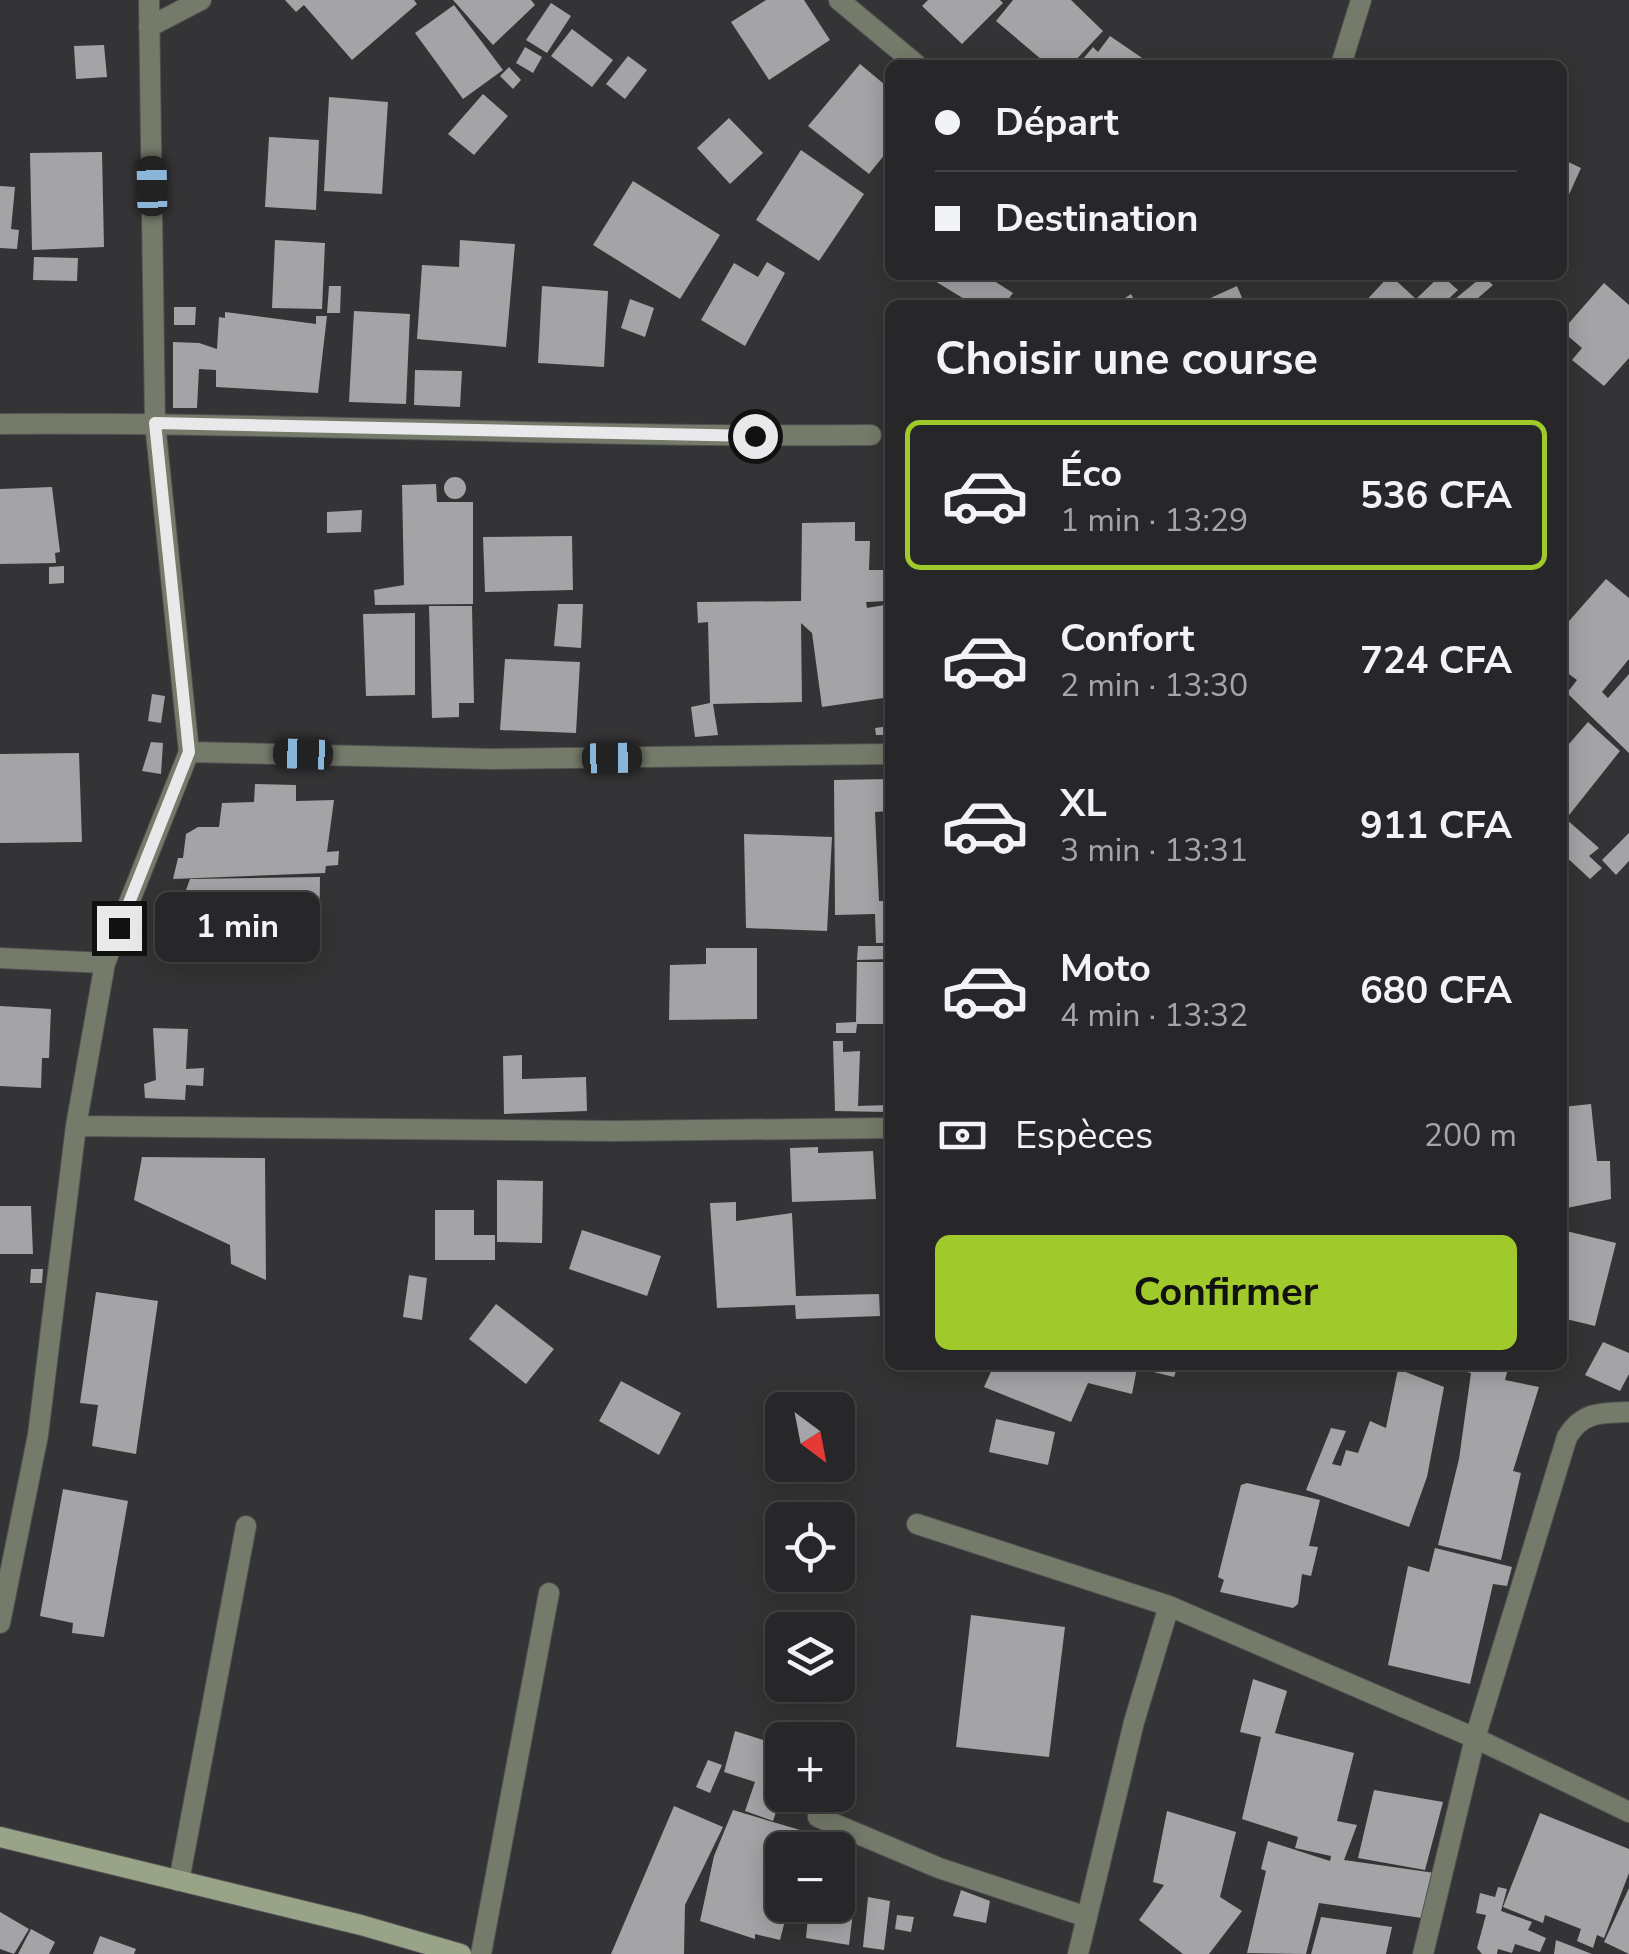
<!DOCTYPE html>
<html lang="fr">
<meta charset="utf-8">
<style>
body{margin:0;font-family:"Nunito Sans",sans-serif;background:#2f2e30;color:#f1f3f6;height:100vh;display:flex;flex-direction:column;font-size:38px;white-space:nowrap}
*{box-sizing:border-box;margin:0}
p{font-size:32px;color:#a4a5a8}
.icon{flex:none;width:55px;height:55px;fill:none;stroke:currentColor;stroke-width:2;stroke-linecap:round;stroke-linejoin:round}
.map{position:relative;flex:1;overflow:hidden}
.details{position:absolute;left:885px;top:300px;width:682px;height:1070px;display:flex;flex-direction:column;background:#272628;border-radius:15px;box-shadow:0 5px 25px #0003,0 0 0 2px #434345}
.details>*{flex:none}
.banner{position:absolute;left:885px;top:60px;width:682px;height:220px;border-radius:15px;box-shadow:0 5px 25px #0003,0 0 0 2px #434345;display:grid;align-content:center;height:220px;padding:0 50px;background:#272628}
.needle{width:65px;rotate:148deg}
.fabs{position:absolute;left:765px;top:1392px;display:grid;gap:20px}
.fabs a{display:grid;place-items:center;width:90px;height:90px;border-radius:15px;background:#272628;box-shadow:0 5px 25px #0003,0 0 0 2px #434345;font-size:50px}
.end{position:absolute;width:45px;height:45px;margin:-22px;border:12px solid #e9e8ea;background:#111;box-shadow:0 0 0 5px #111}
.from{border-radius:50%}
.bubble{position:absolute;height:70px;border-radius:15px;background:#272628;box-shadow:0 5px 25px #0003,0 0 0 2px #434345;font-size:32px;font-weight:700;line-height:70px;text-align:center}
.car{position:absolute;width:30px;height:60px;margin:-30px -15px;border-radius:12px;box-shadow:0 0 8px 2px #0007;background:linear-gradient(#222 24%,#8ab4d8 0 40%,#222 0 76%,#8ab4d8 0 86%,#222 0)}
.banner b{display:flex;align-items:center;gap:35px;height:95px;font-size:38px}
.banner b+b{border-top:2px solid #434345}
.banner i{width:25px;height:25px;background:#f1f3f6}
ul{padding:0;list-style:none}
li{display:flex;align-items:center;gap:30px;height:150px;margin:0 20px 15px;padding:0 30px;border:5px solid transparent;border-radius:15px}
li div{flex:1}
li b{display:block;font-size:38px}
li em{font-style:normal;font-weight:700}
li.current{border-color:#a0c92b}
li>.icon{width:90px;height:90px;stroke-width:1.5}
h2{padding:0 50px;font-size:45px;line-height:120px}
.pay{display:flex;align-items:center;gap:25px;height:110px;padding:0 50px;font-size:38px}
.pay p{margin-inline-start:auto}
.action{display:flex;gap:20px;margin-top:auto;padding:20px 50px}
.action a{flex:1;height:115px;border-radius:15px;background:#a0c92b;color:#111;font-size:40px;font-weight:700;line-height:115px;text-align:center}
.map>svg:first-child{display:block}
.building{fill:#a4a3a6}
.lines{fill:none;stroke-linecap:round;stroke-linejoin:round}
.street-casing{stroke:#515052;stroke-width:22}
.secondary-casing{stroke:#515052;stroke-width:22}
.street{stroke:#757b6a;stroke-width:20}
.secondary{stroke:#99a388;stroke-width:20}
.route{stroke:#e9e8ea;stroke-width:12}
</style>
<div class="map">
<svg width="1629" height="1954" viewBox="0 0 1629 1954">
<rect width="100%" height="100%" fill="#343335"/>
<path class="building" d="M285,0h129l3,4 -65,56 -48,-55 -8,7z
M453,0h78l4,5 -42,40z
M766,0h38l26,40 -61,40 -38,-58z
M928,0h72l3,3 -41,41 -40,-38z
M1013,0h58l32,31 -32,34h-23l-52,-44z
M551,3l20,13 -24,37 -21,-13z
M454,5l49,65 -40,29 -48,-66z
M572,29l41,31 -21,27 -41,-31z
M1110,36l35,24 12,5h-79l15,-18 5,5z
M104,45l3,32 -31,2 -2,-33z
M525,47l17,10 -9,16 -17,-10z
M628,56l19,14 -22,29 -19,-15z
M860,64l30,25v59l-21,26 -61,-48z
M509,67l12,13 -8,9 -13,-13z
M483,94l25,22 -34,39 -26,-21z
M329,97l59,5 -6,92 -58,-3z
M729,118l34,35 -33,31 -33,-36z
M269,137l50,3 -3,70 -51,-3z
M801,150l63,44 -45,67 -63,-41z
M102,152l2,95 -72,3 -2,-97z
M1562,159l19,9 -19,42z
M633,181l87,54 -40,64 -87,-54z
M0,186l15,1 -4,42 8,1 -2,19 -17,-1z
M275,240l50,3 -3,66 -50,-1z
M460,240l55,4 -9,103 -89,-8 5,-74 37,2z
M34,257l44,1 -1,23 -44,-1z
M767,262l18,11 -40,73 -44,-26 33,-57 24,14z
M925,275h60l28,18 -9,12h-30z
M1390,275l26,24 25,-24 17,15 -16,15h-80z
M1483,276l10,9 -23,20 -15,-6z
M1604,283l25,22v53l-25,28 -32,-26 10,-12 -20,-17z
M329,286h12l-1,27h-13z
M542,286l66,5 -4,76 -66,-4z
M1237,286l8,19h-50z
M1131,294l6,11h-25l13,-7z
M630,299l24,9 -9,29 -24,-9z
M174,307h22l-1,18h-21z
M354,311l56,3 -4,90 -57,-2z
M225,312l91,12v-8h11l-9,77 -102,-6v-17l-17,-1 -2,39h-24v-66l26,1 18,6 2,-32 6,1z
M415,370l47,1 -2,36 -46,-2z
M444 488a11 11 0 1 1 22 0a11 11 0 1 1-22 0Z
M436,484l1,18h36v102l-98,1 -1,-15 30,-5 -2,-100z
M52,487l8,65 -5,1 1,10 -56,1v-75z
M362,510l-1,22 -34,1v-21z
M855,522v19h15l-1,29h18v31l-21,1 1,6 23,-4v93l-68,10 -10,-74 -11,-10 1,79 -89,2 5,31 -23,2 -4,-30 19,-4 -2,-81 -10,1 -1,-21 104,-1 1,-78z
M572,536l1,54 -88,2 -2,-55z
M64,566v17l-15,1v-17z
M1606,579l23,19v61l-27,33 6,6 21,-24v79l-62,-60 10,-13 -15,-11v-40z
M558,604h25l-2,44 -27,-2z
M429,606h43l2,97h-15v14l-27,1z
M415,613v82l-49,1 -3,-82z
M505,659l75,3 -4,71 -76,-3z
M152,694l13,2 -4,27 -13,-2z
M1588,722l32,29 -54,68 33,29 -10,8 13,12 -12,11 -28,-26v-101z
M890,726v9h-14l-1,-7z
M151,742l12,1 -2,31 -19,-3z
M79,753l3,89 -82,1v-89z
M890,779v32l-15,1 4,89h11v42h-14l-1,-29 -40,1 -1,-135z
M255,784l41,1v16l38,-1 -7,52 12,-1 -1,14 -12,1 -1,7 -152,6 5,-21h5l3,-24 12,-7h21l3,-24 32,-1z
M1629,833v28l-13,14 -14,-15z
M744,834l88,3 -5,94 -81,-3z
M320,877l-1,70 -71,3 -2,-16h-76l20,-55z
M858,946h32v13l-33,1z
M706,948h51v71l-88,1 1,-55 36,-1z
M857,962h28v62h-28l-1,9h-20v-10l20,-1z
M0,1006l51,3 -2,49h-7l-1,30 -41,-2z
M153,1028l35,1 -2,40 18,-1 -1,18 -17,-1 -1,15 -40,-2 -1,-14 12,-4z
M833,1041h10v11l17,-1 -2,55 29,-1 1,7 -53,-1z
M522,1055v24l64,-2 1,34 -83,3 -1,-58z
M1591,1104l6,57h13l1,38 -49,10v-102z
M818,1147v6l55,-2 3,48 -84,3 -2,-54z
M142,1157l123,1 1,122 -35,-16 -1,-19 -96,-45z
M497,1180l46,1 -1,62 -45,-1z
M736,1202v19l56,-8 4,83 83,-2 1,22 -84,3 -1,-14 -78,3 -7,-105z
M0,1206h31l2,48h-33z
M435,1210h39v25h21v25h-60z
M582,1230l79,26 -14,40 -78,-27z
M1562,1230l54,13 -21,83 -33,-8z
M31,1269h12l-1,14h-12z
M409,1275l18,3 -5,42 -19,-3z
M96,1292l62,9 -22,153 -44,-8 6,-41 -18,-2z
M496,1304l58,45 -28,35 -57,-45z
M1603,1342l26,11v21l-9,17 -35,-16z
M994,1365h184l-4,12 -37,-9 -5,26 -44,-11 -17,39 -87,-35z
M1464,1365h45l-4,15 34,7 -26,84 8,2 -20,87 -63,-15 21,-86 12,-86 -9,-2z
M1398,1369l46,18 -17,90 -18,50 -103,-37 25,-62 15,3 -14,33 9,2 5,-16 12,3 12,-32 16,7z
M621,1381l60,32 -22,42 -60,-34z
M996,1419l59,13 -7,33 -59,-13z
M1247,1483l73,17 -11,46 9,1 -7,29 -9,-2 -4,30 -5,4 -73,-16 4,-12 -6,-3 23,-92z
M63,1489l65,12 -24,136 -32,-4 1,-10 -33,-7z
M1435,1548l77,19 -5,19 -14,-2 -23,100 -82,-19 20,-99 21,6z
M971,1615l94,12 -16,130 -93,-10z
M1253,1679l34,12 -12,42 79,20 -17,68 20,4 -13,35 91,13 -6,46 -110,-16 -13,51 -59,-1 19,-82 -5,-2 7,-28 62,20 1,-5 -36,-8 3,-11 -56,-18 19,-82 -21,-5z
M735,1731l47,15v48l-9,27 -28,-10 10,-29 -31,-10z
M708,1760l14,5 -12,28 -14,-6z
M1374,1790l69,12 -18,68 -67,-12z
M674,1806l49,21 -38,78 -1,49h-73z
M733,1810l84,25 -2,15h-33v55h7l-9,35 -25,-6v5l-55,-18 14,-65z
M1167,1811l69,21 -16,65 22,14 -33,43h-26l-44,-34 25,-35 -11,-3z
M1540,1813l89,36v24l-25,65 -7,-3 -4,13 -16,-7 4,-12 -36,-14 -2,8 -40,-16z
M838,1880l11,2 -3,13 9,1 -6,49 -43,-7 3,-33h29z
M1498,1887l9,2 -6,22 31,11 -4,8 18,8 -6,14 -25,-8 -3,9 -14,-4 -1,5h-15l-5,-6 9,-33 -10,-2 4,-20 15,4z
M1629,1888v66l-25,-12z
M961,1890l29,11 -4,22 -33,-7z
M868,1897l22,4 -6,49 -21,-3z
M0,1912l29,17 -15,25 -14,-5z
M897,1915l17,2 -3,15 -16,-3z
M1321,1917l71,10 -6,27h-75z
M31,1929l24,13 -6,12h-31z
M100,1936l36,13 -2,5h-41z
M1556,1940l36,14h-38z"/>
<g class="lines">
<g class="street-casing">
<path id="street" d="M839,0l78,65
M149,27l52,-27
M1341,65l20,-65
M0,424c290,-2 581,14 871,11
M189,752l303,7 398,-5
M0,958l105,5
M76,1126l538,5 276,-3
M917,1524l252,82 306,132 154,74
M0,1623l38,-188 38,-309 29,-163 84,-211 -34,-329 -6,-423
M818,1817l121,51 148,49
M179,1881l67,-355
M481,1954l68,-361
M1078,1954l56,-232 35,-116
M1423,1954l52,-216 92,-301c16,-26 34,-24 62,-25"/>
</g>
<g class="secondary-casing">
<path id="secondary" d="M0,1837l361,88 100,29"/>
</g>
<use href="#street" class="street"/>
<use href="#secondary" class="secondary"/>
</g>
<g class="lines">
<path class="route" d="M119,928l70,-176 -34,-329 600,13"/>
</g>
</svg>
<div class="fabs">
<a><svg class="needle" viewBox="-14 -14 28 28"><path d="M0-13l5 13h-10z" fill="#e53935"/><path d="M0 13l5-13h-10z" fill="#a4a5a8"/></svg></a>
<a><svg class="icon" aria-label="locate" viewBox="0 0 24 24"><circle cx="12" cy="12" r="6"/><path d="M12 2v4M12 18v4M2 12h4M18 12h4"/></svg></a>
<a><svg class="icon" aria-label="layers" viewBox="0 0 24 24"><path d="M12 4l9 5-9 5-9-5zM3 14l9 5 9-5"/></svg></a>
<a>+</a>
<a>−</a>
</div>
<i class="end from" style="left:755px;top:436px"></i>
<i class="end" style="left:119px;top:928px"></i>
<div class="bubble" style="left:155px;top:892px;width:165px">1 min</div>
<i class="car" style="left:152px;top:186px;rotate:359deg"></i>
<i class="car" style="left:303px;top:754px;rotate:272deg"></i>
<i class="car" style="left:612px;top:758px;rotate:89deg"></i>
<div class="banner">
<b><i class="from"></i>Départ</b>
<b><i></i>Destination</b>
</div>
<section class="details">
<h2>Choisir une course</h2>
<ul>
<li class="current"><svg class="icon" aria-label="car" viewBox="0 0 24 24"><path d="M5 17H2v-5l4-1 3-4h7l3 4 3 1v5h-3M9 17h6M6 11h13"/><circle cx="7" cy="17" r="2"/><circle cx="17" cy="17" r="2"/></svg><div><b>Éco</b><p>1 min · 13:29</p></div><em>536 CFA</em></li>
<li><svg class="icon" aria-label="car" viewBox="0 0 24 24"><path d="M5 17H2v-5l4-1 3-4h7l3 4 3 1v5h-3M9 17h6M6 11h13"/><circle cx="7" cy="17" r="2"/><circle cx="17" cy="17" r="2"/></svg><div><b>Confort</b><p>2 min · 13:30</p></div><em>724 CFA</em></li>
<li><svg class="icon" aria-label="car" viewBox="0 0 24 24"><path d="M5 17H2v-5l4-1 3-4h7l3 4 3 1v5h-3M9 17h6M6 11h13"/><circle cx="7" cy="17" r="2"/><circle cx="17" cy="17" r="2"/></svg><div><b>XL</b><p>3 min · 13:31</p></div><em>911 CFA</em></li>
<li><svg class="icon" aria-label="car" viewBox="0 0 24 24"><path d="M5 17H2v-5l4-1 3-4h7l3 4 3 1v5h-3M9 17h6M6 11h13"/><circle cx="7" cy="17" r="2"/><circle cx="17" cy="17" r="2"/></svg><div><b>Moto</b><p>4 min · 13:32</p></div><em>680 CFA</em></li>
</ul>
<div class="pay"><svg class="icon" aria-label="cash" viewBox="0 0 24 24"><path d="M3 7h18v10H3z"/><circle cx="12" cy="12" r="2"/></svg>Espèces<p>200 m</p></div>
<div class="action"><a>Confirmer</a></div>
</section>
</div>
